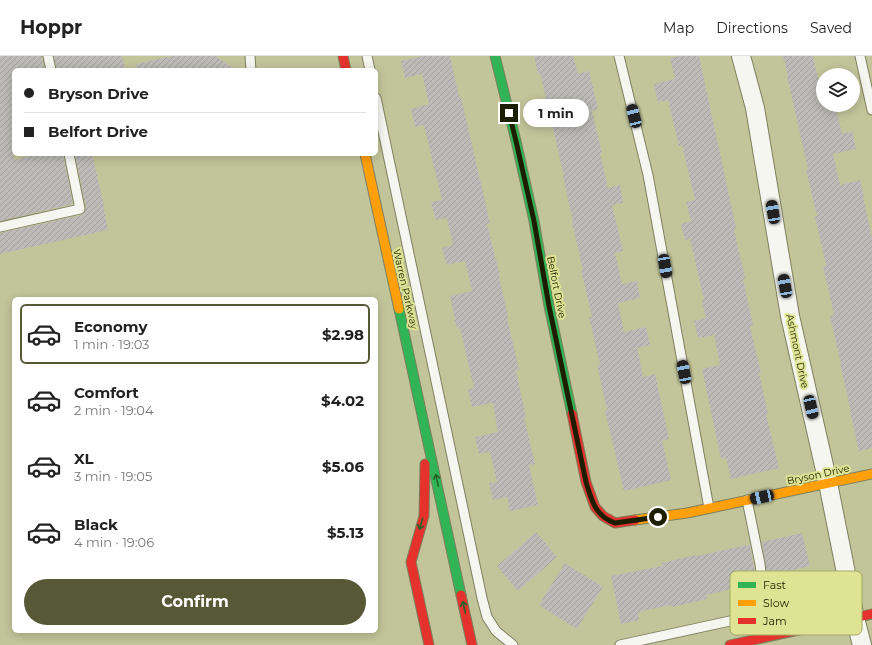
<!DOCTYPE html>
<meta charset="utf-8">
<style>
body{margin:0;font-family:Montserrat,sans-serif;background:#f6f6f6;color:#222;height:100vh;display:flex;flex-direction:column;font-size:15px;white-space:nowrap}
*{box-sizing:border-box;margin:0}
p{font-size:13px;color:#767676}
.icon{flex:none;width:22px;height:22px;fill:none;stroke:currentColor;stroke-width:2;stroke-linecap:round;stroke-linejoin:round}
.map{position:relative;flex:1;overflow:hidden}
.panel{position:absolute;left:12px;top:241px;width:366px;height:336px;display:flex;flex-direction:column;background:#fff;border-radius:6px;box-shadow:0 2px 10px #0003}
.panel>*{flex:none}
.guide{position:absolute;left:12px;top:12px;width:366px;height:88px;border-radius:6px;box-shadow:0 2px 10px #0003;display:grid;align-content:center;height:88px;padding:0 12px;background:#fff}
.fabs{position:absolute;left:816px;top:12px;display:grid;gap:8px}
.fabs a{display:grid;place-items:center;width:44px;height:44px;border-radius:50%;background:#fff;box-shadow:0 2px 10px #0003;font-size:20px}
.end{position:absolute;width:18px;height:18px;margin:-9px;border:5px solid #1d1e00;background:#fff;box-shadow:0 0 0 2px #fff}
.from{border-radius:50%}
.bubble{position:absolute;height:28px;border-radius:14px;background:#fff;box-shadow:0 2px 10px #0003;font-size:13px;font-weight:700;line-height:28px;text-align:center}
.car{position:absolute;width:12px;height:24px;margin:-12px -6px;border-radius:5px;box-shadow:0 0 3px 1px #0007;background:linear-gradient(#222 24%,#8ab4d8 0 40%,#222 0 76%,#8ab4d8 0 86%,#222 0)}
.guide b{display:flex;align-items:center;gap:14px;height:38px;font-size:15px}
.guide b+b{border-top:1px solid #e0e0e0}
.guide i{width:10px;height:10px;background:#222}
ul{padding:7px 0 0;list-style:none}
li{display:flex;align-items:center;gap:12px;height:60px;margin:0 8px 6px;padding:0 4px;border:2px solid transparent;border-radius:6px}
li div{flex:1}
li b{display:block;font-size:15px}
li em{font-style:normal;font-weight:700}
li.selected{border-color:#575836}
li>.icon{width:36px;height:36px;stroke-width:1.5}
.cta{display:flex;gap:8px;margin-top:auto;padding:8px 12px}
.cta a{flex:1;height:46px;border-radius:24px;background:#575836;color:#fff;font-size:16px;font-weight:700;line-height:46px;text-align:center}
header{display:flex;align-items:center;gap:24px;box-sizing:border-box;height:56px;padding:0 20px;background:#fff;border-bottom:1px solid #e0e0e0}
header strong{font-size:19px}
nav{display:flex;gap:22px;margin-inline-start:auto;font-size:14px}
.map>svg:first-child{display:block}
.building{fill:url(#building-hatch)}
.lines{fill:none;stroke-linecap:round;stroke-linejoin:round}
.lane-casing{stroke:#7e8060;stroke-width:11}
.street-casing{stroke:#7e8060;stroke-width:20}
.fast-casing{stroke:#7e8060;stroke-width:11}
.slow-casing{stroke:#7e8060;stroke-width:11}
.jam-casing{stroke:#7e8060;stroke-width:11}
.lane{stroke:#f6f6f0;stroke-width:9}
.street{stroke:#f6f6f0;stroke-width:18}
.fast{stroke:#30b455;stroke-width:9}
.slow{stroke:#ff9f0a;stroke-width:9}
.jam{stroke:#e5322d;stroke-width:9}
.oneway{stroke:#266226}
.route{stroke:#1d1e00;stroke-width:5}
.labels{text-anchor:middle;stroke-width:4;stroke-linejoin:round;paint-order:stroke}
.street-label{font-size:10px;fill:#1d1e00;stroke:#dee493}
.key{fill:#dee493;stroke:#a4a967;stroke-width:1}
.key-label{font-size:11px;fill:#1d1e00}
</style>
<header>
<strong>Hoppr</strong>
<nav><a>Map</a><a>Directions</a><a>Saved</a></nav>
</header>
<div class="map">
<svg width="872" height="589" viewBox="0 0 872 589">
<defs>
<pattern id="building-hatch" width="6" height="6" patternUnits="userSpaceOnUse"><rect width="6" height="6" fill="#bdbbb8"/><path d="M-1 1l2-2M0 6l6-6M5 7l2-2" fill="none" stroke="#a2a09c"/></pattern>
</defs>
<rect width="100%" height="100%" fill="#c2c599"/>
<path class="building" d="M0,0h42l2,11 -12,3h-18v90l25,-6h24l10,50 -73,17z
M54,0h68l3,14h-68z
M172,0h43l21,14h-99l-1,-6z
M423,0h27l9,41h2l29,126 -3,1 13,52h-1l9,41 -1,1 12,52 -3,1 10,46 -2,1 11,46 -6,1 9,40 -28,6 -3,-14 -14,3 -4,-17 8,-1 -7,-30 -11,2 -4,-17 23,-5 -5,-29 -21,4 -4,-18 6,-1 -14,-60 -3,1 -7,-33 22,-5 -7,-30 -18,4 -5,-17 11,-3 -6,-27 -11,2 -5,-18 11,-2 -18,-75 -9,2 -4,-18 18,-5 -7,-30 -17,4 -4,-17z
M534,0h39l5,18 11,-3 9,38 -6,2 10,42h-2l8,35 12,-3 3,18 -11,2 11,46 -8,2 7,31 15,-3 3,17 -22,5 6,29 22,-5 4,18 -13,3 6,29 12,-3 14,65 -7,2 9,39 -47,11 -19,-80 2,-1 -10,-45 3,-1 -11,-47h3l-11,-47h2l-11,-48h1l-10,-46h1l-24,-103 -2,1z
M680,0h19l37,172 -2,1 11,49 -2,1 10,46 -3,1 11,47h-2l9,41h-2l13,54 -48,11 -5,-21 -5,1 -19,-90 18,-4 -6,-30 -16,3 -4,-17 12,-3 -4,-17 2,-1 -14,-61 -5,1 -4,-16 10,-3 -5,-19 9,-2 -13,-55 -3,1 -11,-46 -10,2 -4,-18 21,-5 -5,-21z
M783,0h30l7,31 3,-1v19h12l7,29 10,-3 4,18 -23,5 7,31 20,-5 4,17h-1l9,41v210l-13,3 -9,-40h1l-11,-47h1l-11,-48 4,-1 -11,-49 3,-1 -11,-48 2,-1 -11,-46 2,-1 -21,-93h1z
M75,98h17l12,52h-1l5,24 -108,24v-21l81,-18 3,-2 2,-5z
M536,476l21,25 -39,34 -21,-25z
M802,477l8,33 -43,10 -5,-34z
M750,489l6,34 -5,1 1,4 -46,11 1,4 -35,8 -1,-2 -33,7 1,8 -18,4 -10,-48 51,-10v-3l34,-8 1,1 46,-10h1z
M565,507l38,24 -26,42 -38,-24z"/>
<g class="lines">
<g class="lane-casing">
<path id="lane" d="M48,0l3,14
M250,0l1,14
M367,0l3,14
M619,0l29,119 61,333
M860,0l12,54
M376,42l106,500 5,19 9,14 17,14
M0,171l80,-18 -11,-55
M620,589l110,-24 19,-6 9,-9 4,-25 -2,-17 -13,-64"/>
</g>
<g class="street-casing">
<path id="street" d="M741,0l14,52 35,208 38,167 27,135 7,27"/>
</g>
<g class="fast-casing">
<path id="fast" d="M495,0l21,85 18,80 15,85 23,108
M399,253l62,286"/>
</g>
<g class="slow-casing">
<path id="slow" d="M365,98l34,155
M635,464l52,-7 185,-39"/>
</g>
<g class="jam-casing">
<path id="jam" d="M343,0l3,14
M572,358l14,68 9,25 8,9 12,7 20,-3
M425,408l-1,52 -13,46 18,83
M461,539l11,50
M730,589l142,-31"/>
</g>
<use href="#lane" class="lane"/>
<use href="#street" class="street"/>
<use href="#fast" class="fast"/>
<use href="#slow" class="slow"/>
<use href="#jam" class="jam"/>
</g>
<defs><path id="oneway-shaft" d="M-6 0H5M1.5-3L5.5 0L1.5 3" fill="none" stroke-width="1.6" stroke-linecap="round" stroke-linejoin="round"/></defs>
<g class="oneway">
<use href="#oneway-shaft" transform="translate(437 424) rotate(-102)"/>
<use href="#oneway-shaft" transform="translate(421 468) rotate(106)"/>
<use href="#oneway-shaft" transform="translate(464 551) rotate(-102)"/>
</g>
<g class="lines">
<path class="route" d="M509,57l7,28 18,80 15,85 37,176c6,19 9,34 29,41l43,-6"/>
</g>
<g class="labels">
<g class="street-label">
<text transform="translate(557 231) rotate(79)" y="4">Belfort Drive</text>
<text transform="translate(406 233) rotate(77)" y="4">Warren Parkway</text>
<text transform="translate(798 295) rotate(78)" y="4">Ashmont Drive</text>
<text transform="translate(818 418) rotate(-12)" y="4">Bryson Drive</text>
</g>
</g>
<rect x="730" y="515" width="132" height="64" rx="6" class="key"/>
<rect x="738" y="526" width="18" height="6" fill="#30b455"/>
<rect x="738" y="544" width="18" height="6" fill="#ff9f0a"/>
<rect x="738" y="562" width="18" height="6" fill="#e5322d"/>
<g class="key-label">
<text x="763" y="533">Fast</text>
<text x="763" y="551">Slow</text>
<text x="763" y="569">Jam</text>
</g>
</svg>
<div class="fabs">
<a><svg class="icon" aria-label="layers" viewBox="0 0 24 24"><path d="M12 4l9 5-9 5-9-5zM3 14l9 5 9-5"/></svg></a>
</div>
<i class="end from" style="left:658px;top:461px"></i>
<i class="end" style="left:509px;top:57px"></i>
<div class="bubble" style="left:523px;top:43px;width:66px">1 min</div>
<i class="car" style="left:634px;top:60px;rotate:346deg"></i>
<i class="car" style="left:773px;top:156px;rotate:350deg"></i>
<i class="car" style="left:665px;top:210px;rotate:170deg"></i>
<i class="car" style="left:785px;top:230px;rotate:350deg"></i>
<i class="car" style="left:684px;top:316px;rotate:349deg"></i>
<i class="car" style="left:811px;top:351px;rotate:167deg"></i>
<i class="car" style="left:762px;top:441px;rotate:258deg"></i>
<div class="guide">
<b><i class="from"></i>Bryson Drive</b>
<b><i></i>Belfort Drive</b>
</div>
<section class="panel">
<ul>
<li class="selected"><svg class="icon" aria-label="car" viewBox="0 0 24 24"><path d="M5 17H2v-5l4-1 3-4h7l3 4 3 1v5h-3M9 17h6M6 11h13"/><circle cx="7" cy="17" r="2"/><circle cx="17" cy="17" r="2"/></svg><div><b>Economy</b><p>1 min · 19:03</p></div><em>$2.98</em></li>
<li><svg class="icon" aria-label="car" viewBox="0 0 24 24"><path d="M5 17H2v-5l4-1 3-4h7l3 4 3 1v5h-3M9 17h6M6 11h13"/><circle cx="7" cy="17" r="2"/><circle cx="17" cy="17" r="2"/></svg><div><b>Comfort</b><p>2 min · 19:04</p></div><em>$4.02</em></li>
<li><svg class="icon" aria-label="car" viewBox="0 0 24 24"><path d="M5 17H2v-5l4-1 3-4h7l3 4 3 1v5h-3M9 17h6M6 11h13"/><circle cx="7" cy="17" r="2"/><circle cx="17" cy="17" r="2"/></svg><div><b>XL</b><p>3 min · 19:05</p></div><em>$5.06</em></li>
<li><svg class="icon" aria-label="car" viewBox="0 0 24 24"><path d="M5 17H2v-5l4-1 3-4h7l3 4 3 1v5h-3M9 17h6M6 11h13"/><circle cx="7" cy="17" r="2"/><circle cx="17" cy="17" r="2"/></svg><div><b>Black</b><p>4 min · 19:06</p></div><em>$5.13</em></li>
</ul>
<div class="cta"><a>Confirm</a></div>
</section>
</div>
